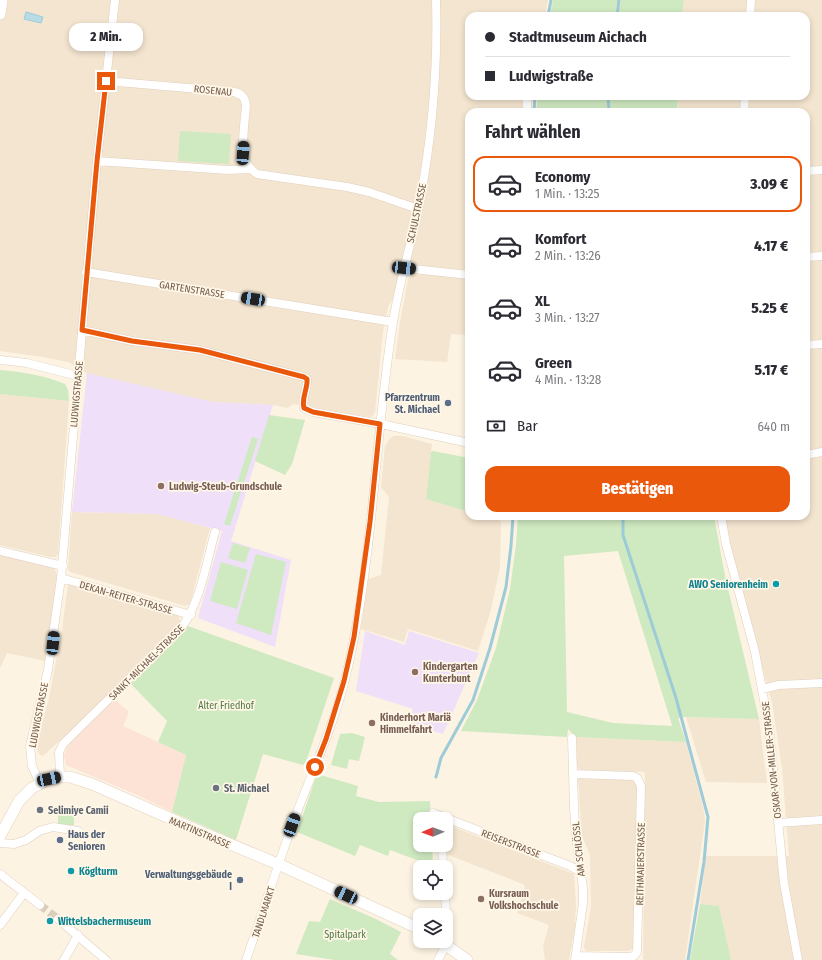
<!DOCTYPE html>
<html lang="de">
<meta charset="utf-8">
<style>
body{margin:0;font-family:"Fira Sans Condensed",sans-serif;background:#f7f7f7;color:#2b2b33;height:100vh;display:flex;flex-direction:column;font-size:15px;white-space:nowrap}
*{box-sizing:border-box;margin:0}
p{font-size:13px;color:#7c7c81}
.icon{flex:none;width:22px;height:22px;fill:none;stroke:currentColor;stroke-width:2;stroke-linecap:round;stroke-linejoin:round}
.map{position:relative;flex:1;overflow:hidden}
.drawer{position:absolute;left:465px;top:108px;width:345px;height:412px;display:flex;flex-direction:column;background:#fff;border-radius:12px;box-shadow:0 2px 6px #0003}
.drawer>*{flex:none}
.guide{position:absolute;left:465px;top:12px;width:345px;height:88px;border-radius:12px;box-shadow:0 2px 6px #0003;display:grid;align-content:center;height:88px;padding:0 20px;background:#fff}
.needle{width:26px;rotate:269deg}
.fabs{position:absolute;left:413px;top:812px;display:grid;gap:8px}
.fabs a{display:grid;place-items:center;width:40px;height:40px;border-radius:8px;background:#fff;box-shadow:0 2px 6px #0003;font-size:20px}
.end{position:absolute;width:18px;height:18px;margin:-9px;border:5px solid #ea580c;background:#fff;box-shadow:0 0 0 2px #fff}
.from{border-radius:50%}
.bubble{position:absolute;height:28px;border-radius:12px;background:#fff;box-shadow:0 2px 6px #0003;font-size:13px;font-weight:800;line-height:28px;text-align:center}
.car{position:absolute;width:12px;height:24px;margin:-12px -6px;border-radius:5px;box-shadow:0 0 3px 1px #0007;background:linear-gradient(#222 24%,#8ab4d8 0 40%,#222 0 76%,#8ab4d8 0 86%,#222 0)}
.guide b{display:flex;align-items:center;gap:14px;height:38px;font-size:15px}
.guide b+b{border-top:1px solid #e1e1e2}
.guide i{width:10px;height:10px;background:#2b2b33}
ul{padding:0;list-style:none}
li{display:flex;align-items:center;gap:12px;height:56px;margin:0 8px 6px;padding:0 12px;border:2px solid transparent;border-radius:12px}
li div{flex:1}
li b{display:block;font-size:15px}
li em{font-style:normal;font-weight:800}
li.selected{border-color:#ea580c}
li>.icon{width:36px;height:36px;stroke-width:1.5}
h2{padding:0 20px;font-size:18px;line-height:48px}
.pay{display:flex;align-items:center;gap:10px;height:44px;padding:0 20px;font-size:15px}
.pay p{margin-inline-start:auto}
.primary-button{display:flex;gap:8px;margin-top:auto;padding:8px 20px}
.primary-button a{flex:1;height:46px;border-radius:12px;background:#ea580c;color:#fff;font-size:16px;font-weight:800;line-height:46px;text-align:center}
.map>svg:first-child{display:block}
.residential{fill:#f4e5d0}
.commercial{fill:#fce3d5}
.education{fill:#f0dff8}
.green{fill:#cfe9c1;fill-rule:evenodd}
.water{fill:#b7dce5;stroke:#9dcbd7}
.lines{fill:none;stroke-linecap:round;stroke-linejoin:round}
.stream{stroke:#9dcbd7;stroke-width:3}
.minor-tunnel{stroke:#dacdbc;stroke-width:8;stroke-dasharray:8 4;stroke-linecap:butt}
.minor-casing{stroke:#e0cfbe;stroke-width:9}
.secondary-casing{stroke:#e5d1bc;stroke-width:12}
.minor{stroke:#fff;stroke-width:8}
.secondary{stroke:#fff;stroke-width:11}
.route{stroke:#ea580c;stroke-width:5}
.service-dot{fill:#5c6f8a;stroke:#fff7e8;stroke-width:1.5}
.education-dot{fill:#8d6e63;stroke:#fff7e8;stroke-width:1.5}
.culture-dot{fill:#0f9aa8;stroke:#fff7e8;stroke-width:1.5}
.worship-dot{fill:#6b7280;stroke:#fff7e8;stroke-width:1.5}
.labels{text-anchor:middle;stroke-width:3.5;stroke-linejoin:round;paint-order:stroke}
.street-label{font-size:10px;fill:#735a49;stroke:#fff7e8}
.service-label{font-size:10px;font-weight:bold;fill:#4e5e75;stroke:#fff7e8;text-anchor:end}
.education-label{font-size:10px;font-weight:bold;fill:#785e54;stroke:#fff7e8;text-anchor:start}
.culture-label{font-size:10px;font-weight:bold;fill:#0d838f;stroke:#fff7e8;text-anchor:start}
.park-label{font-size:10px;fill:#4f7941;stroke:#fff7e8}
.worship-label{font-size:10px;font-weight:bold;fill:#5b616d;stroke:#fff7e8;text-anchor:start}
</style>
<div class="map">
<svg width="822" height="960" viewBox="0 0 822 960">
<rect width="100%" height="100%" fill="#fcf3e2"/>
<path class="residential" d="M0,0h548l-3,16h-76v80h53v16h-53v158l-57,-4 -24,41 -5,25 -8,80 -2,4 -4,1 -75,-13 -7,4 -14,-3 -60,-3 -126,-29 -19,-11 -25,-5 -43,-6z
M684,0h138v960h-91l-12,-54 -19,-2 6,-48h83l-7,-88 -10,-65 -43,-159 -4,-28h81v-404h-128v-16h128v-80h-124z
M418,274l51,4v57l-18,-1 -4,28 -52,-3 5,-36 8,-44 5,-4z
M0,394l69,7 -11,152 -2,4h-6l-50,-12z
M393,436h10l29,8 -6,55 43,13v4h15l17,5 -1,46 -9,43 -13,41 -70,-22 -4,13 -43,-13 7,-50 13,-4 8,-78 -8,-10 4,-41 4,-6z
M72,512l85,2 53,14 -20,76 -5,2 -115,-34 -2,-3z
M0,554l52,13 3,3 2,5 -5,45 -7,41 -38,-8 -7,15z
M70,583l106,31 3,2 1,5 -1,3 -87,87 -49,45 -3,-1 -2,-3 -1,-9 12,-45 13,-68 6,-46z
M686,717l73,2 8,64 -61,-1z
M576,737l110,5 18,69 1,10 -20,139h-42l2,-188 -64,-2 -4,-3z
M580,776l55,4 2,7 -3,157 -1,4 -4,3h-41l-3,-1 -1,-4 7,-39 -1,-52 -8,-19 -4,-58z
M446,824l128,50 2,31 -1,23 -6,32h-24l-2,-14 6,-21 -32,-12 8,-28 -79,-31z"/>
<path class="commercial" d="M114,699l15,13 -6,14 63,29 -14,57 -37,-18 -69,-29 -2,-9 3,-9z"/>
<path class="education" d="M87,373l126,29 60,3 -42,136 60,19 -16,87 -77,-29 24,-87 -65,-17 -85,-2z
M365,631l40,14 4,-14 70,22 -36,81 -33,-10 3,-15 -57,-18z"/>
<path class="green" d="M553,0h65l-3,16h-65z
M621,0h63l-2,16h-64z
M538,96h69v16h-71z
M610,96h68l-1,16h-67z
M180,131l51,3 -2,30 -51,-3z
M0,370c22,2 44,5 65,14l3,6 1,11 -69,-7z
M269,415l36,5 -13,44 -7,11 -30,-14z
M252,437l6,2 -28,87 -6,-2z
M433,451l36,7v54l-43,-13 5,-47z
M518,516h196l11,60 34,143 -73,-2 -8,1 8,24 -110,-5 -8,-8 -1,8 -106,-6 16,-31 19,-52 14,-59 6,-44zM618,551l54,174v1l-59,-3 -46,-11 -3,-156z
M233,543l17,5 -5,15 -17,-5z
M256,554l30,8 -15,73 -35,-12z
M221,562l27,8 -11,39 -27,-8z
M188,626l146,52 -28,84 -3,3 -40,-11 -27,86 -64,-28 14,-57 -28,-13 9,-21 -37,-38z
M352,733l13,4 -6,24 -10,-2 -2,10 -16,-4 9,-31z
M317,774l41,12 -2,10 23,6 51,-1 1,18h-11v26h12l1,21 -43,-16 -2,6 -28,-11 -5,11 -58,-24z
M74,807v18l-16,1v-18z
M330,899l46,20 25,13 -11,22 8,6h-63l-39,-6 13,-33 11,1z
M700,904l19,2 12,54h-41z"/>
<path class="water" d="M26,12l17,5 -2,6 -17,-4z"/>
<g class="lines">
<path class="stream" d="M548,16l3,-16
M617,16l2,-16
M608,96l1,16
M534,112l1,-16
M623,516v19l53,163 32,119 -4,45 -16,98
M436,777l5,-19 32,-58 17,-52 16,-61 5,-41 2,-30"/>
<path class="minor-tunnel" d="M40,905l18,14"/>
<g class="minor-casing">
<path id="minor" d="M750,16l1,-16
M106,81l128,11c8,2 11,5 12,14 -1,13 -6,45 0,56 2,5 6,8 11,12l90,13 22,5 49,17
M527,112v-16
M744,112l1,-16
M97,161l131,9 23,-1
M806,171l16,-1
M806,257l16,-1
M404,268l65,7
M86,272l307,50
M82,330l50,11 68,9 104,27 3,2c1,10 -6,19 -3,29l9,4 68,12 88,19
M806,345l16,-1
M0,360l27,3 51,13
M806,455l16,-3
M721,516l5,28 29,108 14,75 15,156 14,77
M0,551l63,15
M61,578l130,37
M762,689l17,-4 43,-2
M572,738l2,70 2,28 7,52v15l-8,57
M573,774l60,2 4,2 4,8 -4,166 -3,4 -4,1 -54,-1
M60,777l-1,-25 4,-8 119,-117c19,-27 24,-63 33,-95
M40,784l-8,-18 -2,-20 18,-76 13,-92 29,-340 7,-77 18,-161
M433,813l137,53 11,6
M778,823l44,-3
M0,843l14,1 12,-4 13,-9 14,-4 25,4
M442,845l1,22
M0,874l40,31
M58,919l48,41
M0,925l24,-32
M64,960l14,-25
M246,960c17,-48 32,-97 50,-145 17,-45 37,-88 49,-135 29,-117 29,-239 48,-358 6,-39 18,-77 26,-116 13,-68 19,-136 17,-206
M438,960l8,-15 1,-14 -2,-38"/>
</g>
<g class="secondary-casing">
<path id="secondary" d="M0,14l2,-14
M0,836l19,-35 13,-13 17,-9 11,-2h10l22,7 109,48 77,32 142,65
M440,941l27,19"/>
</g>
<use href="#minor" class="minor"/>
<use href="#secondary" class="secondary"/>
</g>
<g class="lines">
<path class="route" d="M106,81l-9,80 -15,169 50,11 68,9 104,27 3,2c1,10 -6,19 -3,29l9,4 67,12 -10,98 -16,115 -10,44 -18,58 -11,28"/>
</g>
<g class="service-dot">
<circle cx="448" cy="403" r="4"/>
<circle cx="60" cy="840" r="4"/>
<circle cx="240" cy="880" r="4"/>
</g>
<g class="education-dot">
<circle cx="161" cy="486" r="4"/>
<circle cx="415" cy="672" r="4"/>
<circle cx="372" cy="723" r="4"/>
<circle cx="481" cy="899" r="4"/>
</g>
<g class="culture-dot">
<circle cx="776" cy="584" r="4"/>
<circle cx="71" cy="871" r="4"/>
<circle cx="50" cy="921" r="4"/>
</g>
<g class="worship-dot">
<circle cx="216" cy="788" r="4"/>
<circle cx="40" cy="810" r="4"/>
</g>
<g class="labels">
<g class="street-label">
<text transform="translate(213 90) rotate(6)" y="4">ROSENAU</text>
<text transform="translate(416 213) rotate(-78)" y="4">SCHULSTRASSE</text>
<text transform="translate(192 289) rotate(9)" y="4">GARTENSTRASSE</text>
<text transform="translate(76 394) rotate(-85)" y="4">LUDWIGSTRASSE</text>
<text transform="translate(126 597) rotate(16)" y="4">DEKAN-REITER-STRASSE</text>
<text transform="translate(146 662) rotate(-45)" y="4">SANKT-MICHAEL-STRASSE</text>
<text transform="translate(38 715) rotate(-79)" y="4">LUDWIGSTRASSE</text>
<text transform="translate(771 760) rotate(-96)" y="4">OSKAR-VON-MILLER-STRASSE</text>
<text transform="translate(200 832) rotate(23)" y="4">MARTINSTRASSE</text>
<text transform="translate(511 843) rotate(21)" y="4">REISERSTRASSE</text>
<text transform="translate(578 849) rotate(-96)" y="4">AM SCHLÖSSL</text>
<text transform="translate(640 864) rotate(-89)" y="4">REITHMAIERSTRASSE</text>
<text transform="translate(263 912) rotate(-72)" y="4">TANDLMARKT</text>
</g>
<g class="service-label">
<text x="440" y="401">Pfarrzentrum<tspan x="440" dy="12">St. Michael</tspan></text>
<text x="68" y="838" text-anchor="start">Haus der<tspan x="68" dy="12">Senioren</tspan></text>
<text x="232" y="878">Verwaltungsgebäude<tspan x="232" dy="12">I</tspan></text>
</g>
<g class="education-label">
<text x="169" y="490">Ludwig-Steub-Grundschule</text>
<text x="423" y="670">Kindergarten<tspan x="423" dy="12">Kunterbunt</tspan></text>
<text x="380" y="721">Kinderhort Mariä<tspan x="380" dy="12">Himmelfahrt</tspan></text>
<text x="489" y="897">Kursraum<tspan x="489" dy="12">Volkshochschule</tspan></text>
</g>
<g class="culture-label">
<text x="768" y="588" text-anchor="end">AWO Seniorenheim</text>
<text x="79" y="875">Köglturm</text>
<text x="58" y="925">Wittelsbachermuseum</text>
</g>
<g class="park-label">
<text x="226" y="709">Alter Friedhof</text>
<text x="345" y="938">Spitalpark</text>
</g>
<g class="worship-label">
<text x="224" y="792">St. Michael</text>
<text x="48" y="814">Selimiye Camii</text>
</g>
</g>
</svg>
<div class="fabs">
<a><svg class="needle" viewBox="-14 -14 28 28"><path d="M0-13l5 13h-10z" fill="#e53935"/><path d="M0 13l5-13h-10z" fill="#7c7c81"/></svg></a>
<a><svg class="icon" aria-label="locate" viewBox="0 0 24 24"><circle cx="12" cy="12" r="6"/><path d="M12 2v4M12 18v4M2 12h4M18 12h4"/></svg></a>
<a><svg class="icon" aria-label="layers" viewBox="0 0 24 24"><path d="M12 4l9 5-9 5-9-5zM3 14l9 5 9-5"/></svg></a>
</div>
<i class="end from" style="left:315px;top:767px"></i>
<i class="end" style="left:106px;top:81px"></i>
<div class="bubble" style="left:69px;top:23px;width:74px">2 Min.</div>
<i class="car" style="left:243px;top:153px;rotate:4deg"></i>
<i class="car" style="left:404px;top:268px;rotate:96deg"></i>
<i class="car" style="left:253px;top:299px;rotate:279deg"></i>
<i class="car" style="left:53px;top:643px;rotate:6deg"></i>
<i class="car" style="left:49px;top:779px;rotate:78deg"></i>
<i class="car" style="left:292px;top:825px;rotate:20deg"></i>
<i class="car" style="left:346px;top:895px;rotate:295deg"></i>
<div class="guide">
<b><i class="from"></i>Stadtmuseum Aichach</b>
<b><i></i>Ludwigstraße</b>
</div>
<section class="drawer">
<h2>Fahrt wählen</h2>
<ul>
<li class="selected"><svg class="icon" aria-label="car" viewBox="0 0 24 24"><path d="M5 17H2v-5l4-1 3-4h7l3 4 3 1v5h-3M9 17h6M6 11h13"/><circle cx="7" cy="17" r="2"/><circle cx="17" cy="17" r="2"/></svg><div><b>Economy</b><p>1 Min. · 13:25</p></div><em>3.09 €</em></li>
<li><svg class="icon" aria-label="car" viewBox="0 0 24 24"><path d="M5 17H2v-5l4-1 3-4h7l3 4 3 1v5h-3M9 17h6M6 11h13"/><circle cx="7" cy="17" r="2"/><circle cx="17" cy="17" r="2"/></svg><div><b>Komfort</b><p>2 Min. · 13:26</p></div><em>4.17 €</em></li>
<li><svg class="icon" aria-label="car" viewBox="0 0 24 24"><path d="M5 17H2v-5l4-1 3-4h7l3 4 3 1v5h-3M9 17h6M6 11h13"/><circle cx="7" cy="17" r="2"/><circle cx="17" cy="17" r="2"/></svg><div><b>XL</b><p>3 Min. · 13:27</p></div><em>5.25 €</em></li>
<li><svg class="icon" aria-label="car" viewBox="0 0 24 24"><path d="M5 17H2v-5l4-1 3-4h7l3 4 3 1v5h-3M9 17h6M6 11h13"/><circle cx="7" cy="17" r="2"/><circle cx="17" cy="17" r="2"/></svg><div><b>Green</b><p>4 Min. · 13:28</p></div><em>5.17 €</em></li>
</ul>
<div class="pay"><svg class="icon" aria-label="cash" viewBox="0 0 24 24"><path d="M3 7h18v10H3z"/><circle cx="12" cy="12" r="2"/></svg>Bar<p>640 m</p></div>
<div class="primary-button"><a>Bestätigen</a></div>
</section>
</div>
